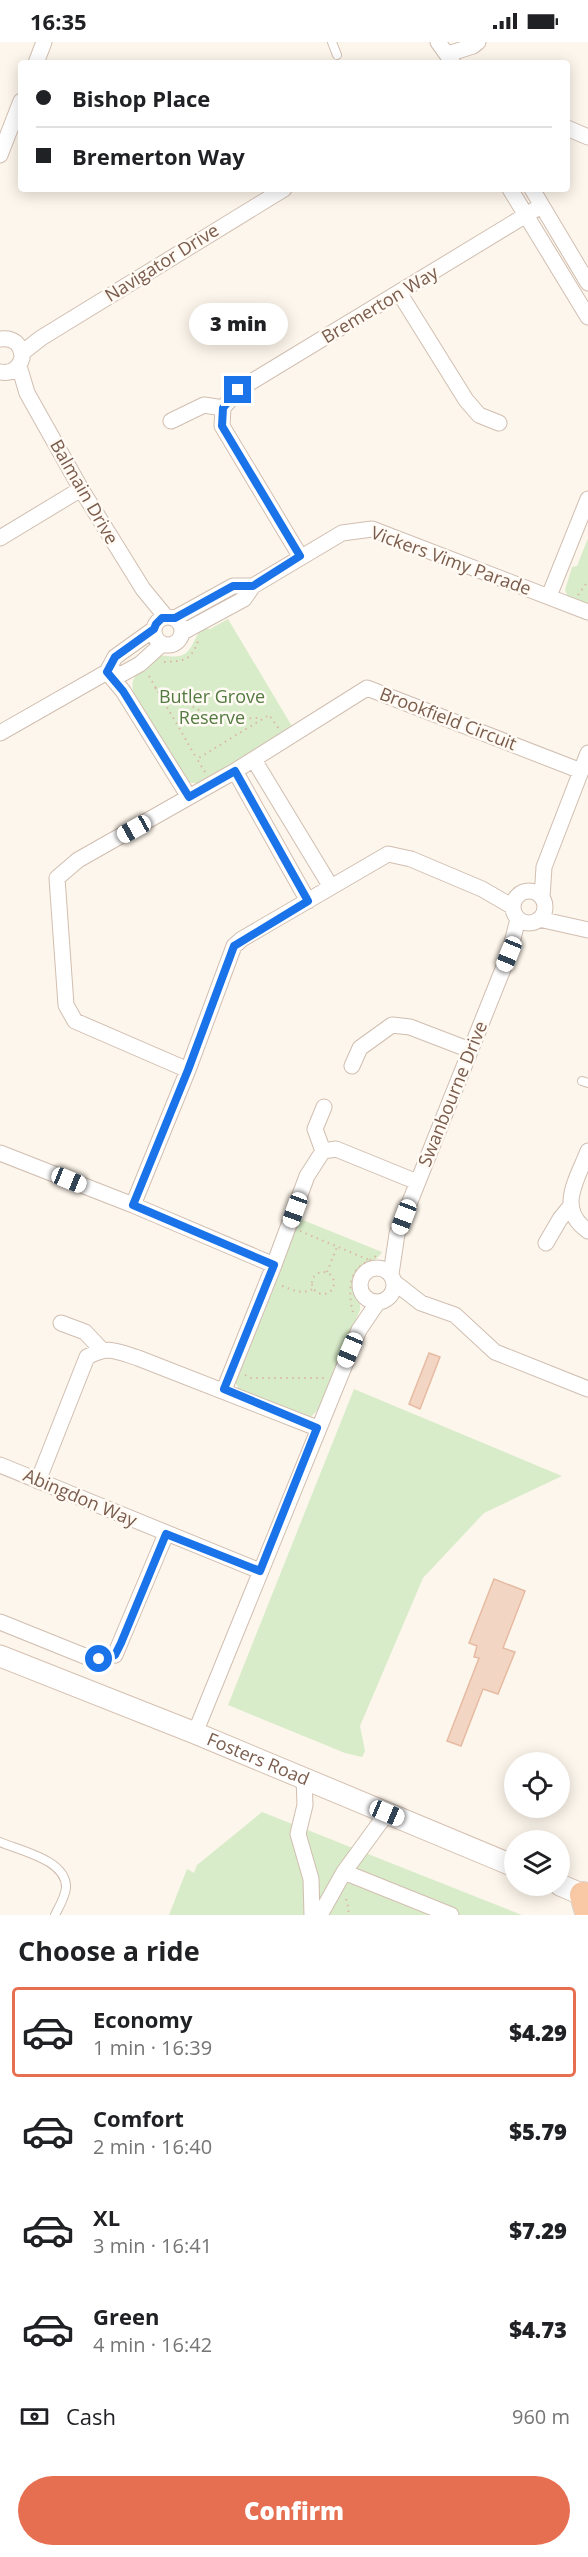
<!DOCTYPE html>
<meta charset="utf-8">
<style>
body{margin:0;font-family:"Open Sans",sans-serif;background:#f6f6f6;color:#202124;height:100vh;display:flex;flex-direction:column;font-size:22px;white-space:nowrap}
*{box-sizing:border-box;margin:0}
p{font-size:20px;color:#757577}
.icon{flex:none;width:33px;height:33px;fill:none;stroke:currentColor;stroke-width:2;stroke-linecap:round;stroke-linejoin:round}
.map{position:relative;height:1873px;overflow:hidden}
.sheet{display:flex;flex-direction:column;background:#fff;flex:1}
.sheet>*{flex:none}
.hud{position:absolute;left:18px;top:18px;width:552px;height:132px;border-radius:6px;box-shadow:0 3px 15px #0003;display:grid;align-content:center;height:132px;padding:0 18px;background:#fff}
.buttons{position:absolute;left:504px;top:1710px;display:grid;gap:12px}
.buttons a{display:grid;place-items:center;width:66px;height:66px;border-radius:50%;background:#fff;box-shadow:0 3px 15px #0003;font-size:30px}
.end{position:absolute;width:27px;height:27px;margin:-14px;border:8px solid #1a73e8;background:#fff;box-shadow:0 0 0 3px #fff}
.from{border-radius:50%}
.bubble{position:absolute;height:42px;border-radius:21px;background:#fff;box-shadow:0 3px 15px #0003;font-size:20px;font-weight:800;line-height:42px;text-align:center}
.car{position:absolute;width:18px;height:36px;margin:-18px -9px;border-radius:8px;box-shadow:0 0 4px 2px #0007;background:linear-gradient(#fff 24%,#345 0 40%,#fff 0 76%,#345 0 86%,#fff 0)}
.hud b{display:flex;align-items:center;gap:21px;height:57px;font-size:22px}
.hud b+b{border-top:2px solid #e0e0e0}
.hud i{width:15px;height:15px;background:#202124}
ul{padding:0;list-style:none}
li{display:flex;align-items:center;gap:18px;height:90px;margin:0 12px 9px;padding:0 6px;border:3px solid transparent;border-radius:6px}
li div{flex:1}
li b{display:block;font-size:22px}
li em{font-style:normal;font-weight:800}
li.active{border-color:#e76f51}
li>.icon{width:54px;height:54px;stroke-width:1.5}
h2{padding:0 18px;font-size:27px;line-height:72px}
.pay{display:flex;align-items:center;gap:15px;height:66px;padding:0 18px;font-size:22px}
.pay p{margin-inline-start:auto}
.cta{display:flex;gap:12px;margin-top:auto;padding:12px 18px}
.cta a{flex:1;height:69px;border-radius:36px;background:#e76f51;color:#fff;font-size:24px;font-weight:800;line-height:69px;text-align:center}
.status{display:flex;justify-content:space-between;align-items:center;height:42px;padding:0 30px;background:#fff;direction:ltr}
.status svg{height:16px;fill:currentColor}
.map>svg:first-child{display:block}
.green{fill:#d8ecc9}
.building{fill:#f3d5c3;stroke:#e6bba3;stroke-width:1.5}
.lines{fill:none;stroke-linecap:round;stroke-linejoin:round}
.service-casing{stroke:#d1beb0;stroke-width:10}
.minor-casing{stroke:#d1beb0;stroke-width:17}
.secondary-casing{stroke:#d6c0b0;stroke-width:23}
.trunk-casing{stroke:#dad1cd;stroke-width:28}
.path{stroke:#d9b8a5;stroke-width:2;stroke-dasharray:1.5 4.5;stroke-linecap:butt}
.service{stroke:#fff;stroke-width:8}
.minor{stroke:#fff;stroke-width:15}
.secondary{stroke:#fff;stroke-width:21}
.trunk{stroke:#f9c8a4;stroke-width:26}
.route{stroke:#1a73e8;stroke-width:8}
.labels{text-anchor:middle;stroke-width:5;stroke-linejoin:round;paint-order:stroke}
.street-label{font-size:18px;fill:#7a5c4d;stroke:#fffaf3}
.park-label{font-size:18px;fill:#537a41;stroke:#fffaf3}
</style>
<div class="status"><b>16:35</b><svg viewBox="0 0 49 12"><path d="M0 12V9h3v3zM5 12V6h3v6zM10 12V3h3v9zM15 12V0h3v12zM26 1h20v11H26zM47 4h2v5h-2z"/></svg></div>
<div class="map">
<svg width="588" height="1873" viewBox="0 0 588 1873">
<rect width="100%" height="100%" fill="#fdf6ec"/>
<path class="green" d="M588,496v70l-19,-9 -4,-9 7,-23 5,-1z
M228,577l65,109 -93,55h-9l-8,-6 -50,-86c-3,-15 6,-19 17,-26l2,-7c11,-6 23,3 34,-5 8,-7 9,-18 17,-25l7,1z
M298,1176l84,34c-8,13 -27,17 -27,34 0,9 6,14 5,24l-39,96 -11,12 -70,-27 -6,-11z
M354,1347l208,87 -78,37 -61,65 -63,148 5,25 -3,6 -17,-4 -117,-48z
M262,1770l260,103h-353l18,-46 7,4 3,-8z"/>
<path class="building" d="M429,1311l11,4 -20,52 -11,-5z
M494,1537l31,12 -22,57 12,4 -17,42 -15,-5 -22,57 -14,-5 32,-83 -5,-1 3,-11 -8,-3z"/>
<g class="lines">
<g class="service-casing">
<path id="service" d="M332,0l5,13
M582,1039l6,2
M0,1800c21,9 67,18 66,46 -1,9 -7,19 -11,27"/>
</g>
<g class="minor-casing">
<path id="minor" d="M438,0l15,21
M448,12l25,-8 5,-4
M36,21l8,-21
M567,86l21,9
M0,113l21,-54
M510,147l78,128
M532,147l56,94
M400,252l66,106 13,15 20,8
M0,297c13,-2 22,5 22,19 -3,11 -11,16 -22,14
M22,311l19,-15 243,-149
M19,324l8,27 54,96 62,100 23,28
M171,379l33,-16 19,3
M0,496l81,-49
M300,514l-78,-130 1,-18 15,-18 303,-184
M549,554l39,-97
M154 589a14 14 0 1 1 28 0a14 14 0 1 1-28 0Z
M175,576l58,-32h20
M183,590l61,-33 9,-13 89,-53 30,-4 216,83
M107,630l16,19 66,106
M107,630l15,2 18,-10 22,-20
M0,691l107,-61 8,-15 39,-28
M254,718l77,127
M235,729l73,130
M513 865a16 16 0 1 1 32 0a16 16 0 1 1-32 0Z
M542,856l2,-31 44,-114
M539,877l49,11
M352,1024l8,-18 32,-23 18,2 60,23
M188,1028l-113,-49 -9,-16 -9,-127 21,-18 157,-89 132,-83 214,83
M323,1109l-8,-22 9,-22
M588,1109c-11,29 -32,58 0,80
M0,1111l133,52 141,60
M133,1163l55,-135 46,-124 8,-7 146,-85 23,5 71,30 31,18
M546,1201l14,-24 9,-11
M360 1243a17 17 0 1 1 34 0a17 17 0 1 1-34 0Z
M391,1232l6,-40 112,-280 9,-35
M394,1240l27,21 34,12 40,37 93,37
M61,1281l24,9 16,17
M224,1348l50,-125 33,-89 16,-25 13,-2 81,33
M0,1423l260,106
M38,1439l49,-124c21,-12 29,-6 51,1l179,70
M0,1580l87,35 12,2 16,-4 51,-121
M195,1691l164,-403 19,-28
M304,1736l1,27 -7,29 13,45 1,36
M344,1830l107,43
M320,1873l24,-43 43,-59"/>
</g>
<g class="secondary-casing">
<g id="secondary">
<path id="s1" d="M0,1614l195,77 319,133"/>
<path d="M560,1843l28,12"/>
</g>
</g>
<g class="trunk-casing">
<path id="trunk" d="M583,1853l5,17"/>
</g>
<path class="path" d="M578,553l10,-14
M164,620c20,-1 27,-1 34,-21
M149,634l48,83
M155,646l62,31 44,-1
M205,730l-8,-13 72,-44 10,14
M300,1189l69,29
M312 1241a11 11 0 1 1 22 0a11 11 0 1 1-22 0Z
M327,1230l10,-25
M282,1244c12,4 18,9 31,3
M353,1270c-4,-13 -5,-36 6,-45 7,-6 15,-8 20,-14
M245,1333l6,3h74
M346,1857l3,11 -2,5"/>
<use href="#service" class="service"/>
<use href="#minor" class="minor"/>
<use href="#secondary" class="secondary"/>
<use href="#trunk" class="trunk"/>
</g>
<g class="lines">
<path class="route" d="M99,1617l16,-4 6,-12 45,-109 94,37 57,-143 -93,-39 50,-124 -141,-60 55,-135 46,-124 74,-45 -73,-130 -46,26 -66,-106 -16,-19 8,-15 39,-28 2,-5 6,-6h13l58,-32h20l47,-30 -78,-130 1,-18 15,-18"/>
</g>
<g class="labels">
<g class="street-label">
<text transform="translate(162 221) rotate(-32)" y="6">Navigator Drive</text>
<text transform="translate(380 263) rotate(-31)" y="6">Bremerton Way</text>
<text transform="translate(84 450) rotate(60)" y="6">Balmain Drive</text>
<text transform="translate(451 519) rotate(20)" y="6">Vickers Vimy Parade</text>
<text transform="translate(448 677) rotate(21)" y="6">Brookfield Circuit</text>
<text transform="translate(453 1052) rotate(-68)" y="6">Swanbourne Drive</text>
<text transform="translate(80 1456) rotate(23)" y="6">Abingdon Way</text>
<text dy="6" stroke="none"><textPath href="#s1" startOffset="278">Fosters Road</textPath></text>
</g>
<g class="park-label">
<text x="212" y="661">Butler Grove<tspan x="212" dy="21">Reserve</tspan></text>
</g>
</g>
</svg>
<div class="buttons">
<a><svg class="icon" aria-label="locate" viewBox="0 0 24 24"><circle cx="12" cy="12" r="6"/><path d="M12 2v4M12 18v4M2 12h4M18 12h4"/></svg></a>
<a><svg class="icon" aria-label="layers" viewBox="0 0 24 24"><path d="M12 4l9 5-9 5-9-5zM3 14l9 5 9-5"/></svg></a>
</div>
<i class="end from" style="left:99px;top:1617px"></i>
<i class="end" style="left:238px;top:348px"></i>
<div class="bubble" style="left:189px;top:261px;width:99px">3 min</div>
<i class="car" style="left:134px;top:787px;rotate:241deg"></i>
<i class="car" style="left:509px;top:912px;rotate:202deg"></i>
<i class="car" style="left:69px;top:1138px;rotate:112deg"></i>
<i class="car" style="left:295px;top:1168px;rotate:200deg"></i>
<i class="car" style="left:404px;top:1175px;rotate:201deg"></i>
<i class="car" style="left:350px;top:1308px;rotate:203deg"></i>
<i class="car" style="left:387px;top:1771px;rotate:113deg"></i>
<div class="hud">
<b><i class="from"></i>Bishop Place</b>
<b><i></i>Bremerton Way</b>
</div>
</div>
<section class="sheet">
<h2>Choose a ride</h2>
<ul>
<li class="active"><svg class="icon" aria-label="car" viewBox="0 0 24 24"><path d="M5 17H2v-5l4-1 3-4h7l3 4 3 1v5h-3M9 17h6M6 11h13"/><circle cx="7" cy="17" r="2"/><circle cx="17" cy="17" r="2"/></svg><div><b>Economy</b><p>1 min · 16:39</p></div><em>$4.29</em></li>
<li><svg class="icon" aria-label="car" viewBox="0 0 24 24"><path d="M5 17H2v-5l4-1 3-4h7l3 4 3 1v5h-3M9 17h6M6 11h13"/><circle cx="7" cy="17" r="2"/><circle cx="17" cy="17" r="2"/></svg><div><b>Comfort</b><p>2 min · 16:40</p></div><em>$5.79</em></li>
<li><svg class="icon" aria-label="car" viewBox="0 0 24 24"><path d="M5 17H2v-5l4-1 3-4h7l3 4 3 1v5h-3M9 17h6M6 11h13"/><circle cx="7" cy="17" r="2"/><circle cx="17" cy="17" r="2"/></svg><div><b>XL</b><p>3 min · 16:41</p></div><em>$7.29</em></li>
<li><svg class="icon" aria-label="car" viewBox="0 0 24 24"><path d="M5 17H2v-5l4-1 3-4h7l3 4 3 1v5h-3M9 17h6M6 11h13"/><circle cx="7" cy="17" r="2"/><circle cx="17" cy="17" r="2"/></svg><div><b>Green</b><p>4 min · 16:42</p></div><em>$4.73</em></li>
</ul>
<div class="pay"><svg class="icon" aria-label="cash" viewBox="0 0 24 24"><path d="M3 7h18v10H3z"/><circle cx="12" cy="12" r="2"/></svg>Cash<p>960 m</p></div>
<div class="cta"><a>Confirm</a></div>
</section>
